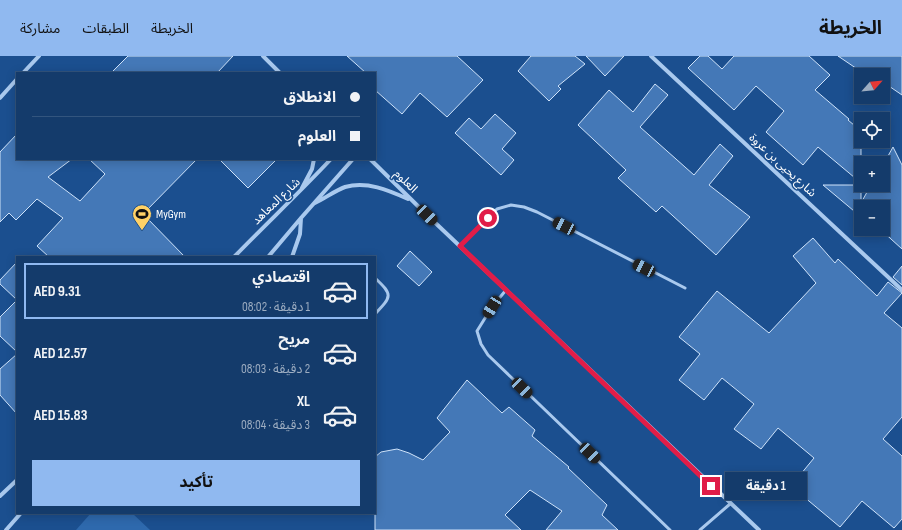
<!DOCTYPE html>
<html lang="ar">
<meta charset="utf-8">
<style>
body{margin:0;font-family:"Sofia Sans Condensed","Noto Sans Arabic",sans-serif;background:#1d4271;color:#f1f3f6;direction:rtl;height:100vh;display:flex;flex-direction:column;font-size:15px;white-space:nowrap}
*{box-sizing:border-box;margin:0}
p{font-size:13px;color:#9dadc1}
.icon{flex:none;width:22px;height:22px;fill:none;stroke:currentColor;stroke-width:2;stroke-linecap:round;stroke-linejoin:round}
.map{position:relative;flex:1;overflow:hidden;direction:ltr}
.details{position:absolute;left:16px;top:200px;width:360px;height:258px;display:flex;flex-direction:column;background:#143b6b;border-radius:0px;box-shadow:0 2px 10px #0003,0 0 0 1px #33557e;direction:rtl}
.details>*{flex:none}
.top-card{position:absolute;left:16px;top:16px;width:360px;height:88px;border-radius:0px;box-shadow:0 2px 10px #0003,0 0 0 1px #33557e;direction:rtl;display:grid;align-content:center;height:88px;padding:0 16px;background:#143b6b}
.needle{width:26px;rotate:63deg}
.buttons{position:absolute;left:854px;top:12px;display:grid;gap:8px}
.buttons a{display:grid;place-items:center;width:36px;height:36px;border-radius:0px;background:#143b6b;box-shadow:0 2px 10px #0003,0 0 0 1px #33557e;font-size:20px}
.end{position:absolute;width:18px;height:18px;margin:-9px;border:5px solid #e11d48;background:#fff;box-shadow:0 0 0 2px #fff}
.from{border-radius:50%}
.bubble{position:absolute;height:28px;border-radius:0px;background:#143b6b;box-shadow:0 2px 10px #0003,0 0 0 1px #33557e;font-size:13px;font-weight:700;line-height:28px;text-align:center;direction:rtl}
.car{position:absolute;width:12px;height:24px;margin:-12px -6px;border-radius:5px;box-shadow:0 0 3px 1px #0007;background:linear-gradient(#222 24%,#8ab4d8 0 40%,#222 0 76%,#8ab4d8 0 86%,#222 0)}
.top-card b{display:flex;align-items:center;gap:14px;height:38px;font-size:15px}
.top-card b+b{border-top:1px solid #33557e}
.top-card i{width:10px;height:10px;background:#f1f3f6}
ul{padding:7px 0 0;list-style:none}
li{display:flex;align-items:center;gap:12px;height:56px;margin:0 8px 6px;padding:0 8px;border:2px solid transparent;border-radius:0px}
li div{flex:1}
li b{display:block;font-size:15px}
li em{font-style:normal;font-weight:700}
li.on{border-color:#90b9f0}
li>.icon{width:36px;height:36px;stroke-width:1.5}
.cta{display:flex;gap:8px;margin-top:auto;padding:8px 16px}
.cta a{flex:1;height:46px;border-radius:0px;background:#90b9f0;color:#111;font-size:16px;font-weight:700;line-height:46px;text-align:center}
header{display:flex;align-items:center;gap:24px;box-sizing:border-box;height:56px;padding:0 20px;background:#90b9f0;color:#111}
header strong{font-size:19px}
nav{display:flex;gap:22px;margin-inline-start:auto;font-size:14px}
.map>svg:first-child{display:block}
.green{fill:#2e69ad}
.building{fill:#4478b7;stroke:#cfe3fa}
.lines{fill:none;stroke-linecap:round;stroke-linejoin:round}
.lane{stroke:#a9c9ee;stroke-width:3}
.street{stroke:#a9c9ee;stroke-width:4}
.route{stroke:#e11d48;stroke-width:5}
.labels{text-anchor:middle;stroke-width:3;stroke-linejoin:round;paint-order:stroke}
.street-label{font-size:12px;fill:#fff;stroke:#1b4f8f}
.poi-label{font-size:12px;fill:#fff;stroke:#1b4f8f;text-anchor:start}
</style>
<header>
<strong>الخريطة</strong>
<nav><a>الخريطة</a><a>الطبقات</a><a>مشاركة</a></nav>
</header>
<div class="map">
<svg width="902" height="474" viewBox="0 0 902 474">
<rect width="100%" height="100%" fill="#1b4f8f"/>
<path class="green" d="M91,457h41l18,17h-74z"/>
<path class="building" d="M128,0h105l-16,17h-106z
M347,0h110l26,24 -36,37 -27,-24 -18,21 -27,-24v-17h-9z
M531,0h44l10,8 -27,22 3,3 -12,12 -31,-30z
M586,0h38l-19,20z
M700,0h8l14,13 12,-13h75l21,19 -15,15 34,29 -1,1 13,11v52l-43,-36 -15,18 -37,-33 18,-21 -28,-25 -22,24 -46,-42z
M838,0h64v39l-19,-13v-7h-17z
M655,28l13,11 -28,32 54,48 26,-31 13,12 -24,29 41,32 -34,38 -54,-49 -6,6 -38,-34 8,-8 -48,-45 31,-35 24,22z
M495,58l21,19 -14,16 12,11 -13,15 -46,-42 14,-15 12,11z
M17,78v25h55l-24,18 32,24 25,-27 -16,-15h108l-54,55 42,43h-136l-12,-11 26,-28 -26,-19 -21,21 -7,-7 -9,9v-70z
M893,91l9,18v84l-22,-20h3v-22h-22v7l-4,-4 14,-25h12v-20z
M219,103h58l-29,29z
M823,129h38v17l-7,9z
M813,182l22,25 3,-4 39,37 11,-14 14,11 -18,20 18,15v89l-19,22 19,17v63l-8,9 -32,-27 -22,26 -49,-41 23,-28 -36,-30 -17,21 -27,-20 20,-25 -32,-26 -18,22 -25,-20 21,-26 -21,-17 38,-46 52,42 47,-50 -23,-27z
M410,195l22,21 -13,14 -22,-20z
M17,206v90l-17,-16v-19l17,-17 -17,-16v-4z
M902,210v19l-9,-8z
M17,298v60l-17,-19v-26z
M467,324l35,33 7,-6 26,23 -3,6 37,31 -1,1 39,37 -5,10 16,15h-72l16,-19 -32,-21 -25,25 16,15h-146v-73l6,-5 16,-3 12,4 14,7 27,-28 -13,-14z"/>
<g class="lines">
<path class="lane" d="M460,190l37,-37 14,-4 13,2 13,5 148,76
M375,222c18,17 17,18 0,36
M506,234l-14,17 -15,24 4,13 7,11 182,175
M700,474l30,-26"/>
<path class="street" d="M263,0l17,17
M651,0l251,234
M23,17l16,-17
M0,42l17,-19
M370,103l57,56 332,315
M302,132l10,-19 2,-10
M315,147c9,-4 21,-13 30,-16 22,-6 43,3 63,12
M234,201c32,-33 65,-64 97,-98
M268,201l33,-39 52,-59
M292,201l8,-23 1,-16
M0,440l17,-16
M6,474l15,-17"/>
</g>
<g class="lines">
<path class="route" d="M488,162l-28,28 251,240"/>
</g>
<defs>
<g id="stadium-pin" transform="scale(1)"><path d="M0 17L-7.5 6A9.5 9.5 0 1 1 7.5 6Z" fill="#ffd166" stroke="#1b4f8f"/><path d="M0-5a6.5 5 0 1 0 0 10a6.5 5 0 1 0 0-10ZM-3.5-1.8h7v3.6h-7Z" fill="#111"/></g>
</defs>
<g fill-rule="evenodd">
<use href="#stadium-pin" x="142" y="158"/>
</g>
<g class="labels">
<g class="street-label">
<text transform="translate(783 109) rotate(43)" y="4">شارع يحيى بن عروة</text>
<text transform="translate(406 125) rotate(45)" y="4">العلوم</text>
<text transform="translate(276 145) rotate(-44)" y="4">شارع المعاهد</text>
</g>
<g class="poi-label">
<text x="156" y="162">MyGym</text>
</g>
</g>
</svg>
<div class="buttons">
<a><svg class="needle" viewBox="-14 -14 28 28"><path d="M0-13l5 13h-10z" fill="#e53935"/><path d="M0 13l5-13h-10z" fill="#9dadc1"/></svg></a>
<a><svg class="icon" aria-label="locate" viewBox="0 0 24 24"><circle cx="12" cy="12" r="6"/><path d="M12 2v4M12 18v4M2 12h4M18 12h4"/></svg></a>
<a>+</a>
<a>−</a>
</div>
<i class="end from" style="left:488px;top:162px"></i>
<i class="end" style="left:711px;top:430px"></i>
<div class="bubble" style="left:725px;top:416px;width:82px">1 دقيقة</div>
<i class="car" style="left:427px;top:159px;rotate:134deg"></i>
<i class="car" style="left:564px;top:170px;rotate:297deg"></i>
<i class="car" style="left:644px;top:212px;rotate:297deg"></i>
<i class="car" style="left:492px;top:251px;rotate:212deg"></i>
<i class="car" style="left:522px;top:332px;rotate:134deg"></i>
<i class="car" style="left:590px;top:397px;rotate:134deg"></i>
<div class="top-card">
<b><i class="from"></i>الانطلاق</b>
<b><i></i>العلوم</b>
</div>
<section class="details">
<ul>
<li class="on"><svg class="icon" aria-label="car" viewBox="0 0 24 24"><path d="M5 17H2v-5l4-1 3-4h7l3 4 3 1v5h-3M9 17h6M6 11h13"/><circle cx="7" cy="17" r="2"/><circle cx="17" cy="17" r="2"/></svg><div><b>اقتصادي</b><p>1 دقيقة · 08:02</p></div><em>AED 9.31</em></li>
<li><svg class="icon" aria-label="car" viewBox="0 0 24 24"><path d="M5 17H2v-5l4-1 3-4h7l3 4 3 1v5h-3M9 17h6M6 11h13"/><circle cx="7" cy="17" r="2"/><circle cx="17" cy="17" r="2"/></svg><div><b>مريح</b><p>2 دقيقة · 08:03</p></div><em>AED 12.57</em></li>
<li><svg class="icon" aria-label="car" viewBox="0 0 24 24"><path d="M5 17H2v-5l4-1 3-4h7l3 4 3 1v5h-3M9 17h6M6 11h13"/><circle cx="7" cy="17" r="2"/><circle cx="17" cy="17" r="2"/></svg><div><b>XL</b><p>3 دقيقة · 08:04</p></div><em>AED 15.83</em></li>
</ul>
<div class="cta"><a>تأكيد</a></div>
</section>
</div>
